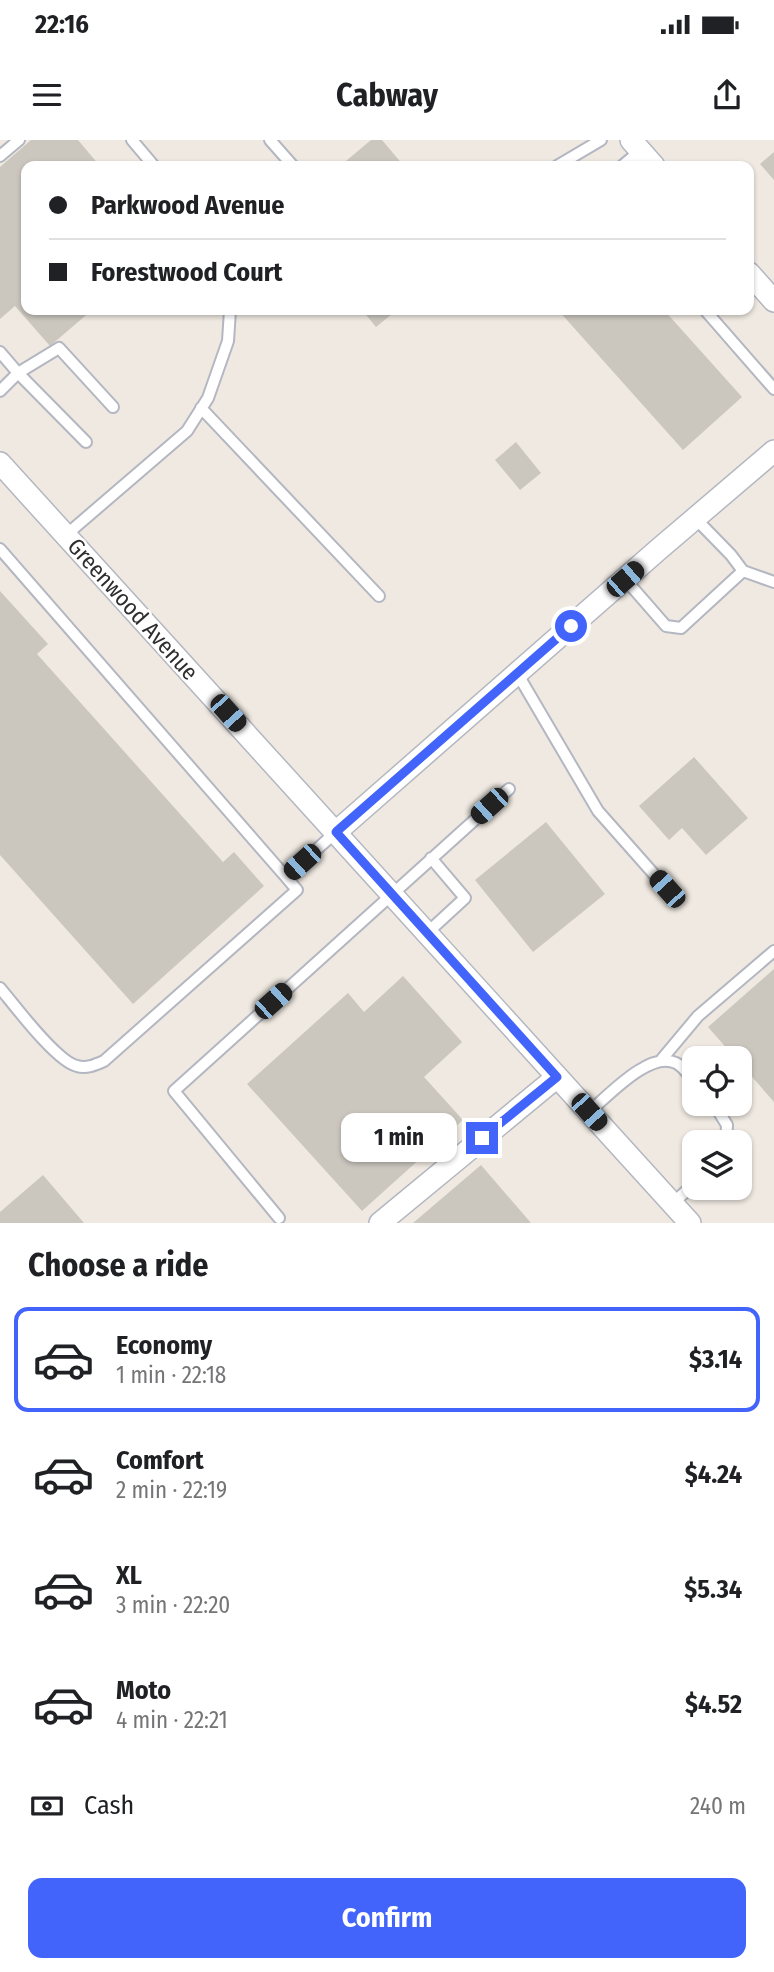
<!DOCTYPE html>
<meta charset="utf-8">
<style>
body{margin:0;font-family:"Fira Sans Condensed",sans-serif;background:#f2f2f2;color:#202124;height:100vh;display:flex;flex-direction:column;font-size:26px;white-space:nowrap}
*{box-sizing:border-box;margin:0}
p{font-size:23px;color:#757577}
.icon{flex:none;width:38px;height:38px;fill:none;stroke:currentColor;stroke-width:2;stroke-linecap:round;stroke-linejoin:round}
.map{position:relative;height:1083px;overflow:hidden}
.drawer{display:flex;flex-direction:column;background:#fff;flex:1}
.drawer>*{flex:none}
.hud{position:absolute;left:21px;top:21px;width:733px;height:154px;border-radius:14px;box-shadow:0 2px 5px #0004;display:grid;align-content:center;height:154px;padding:0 28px;background:#fff}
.buttons{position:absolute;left:682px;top:906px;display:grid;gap:14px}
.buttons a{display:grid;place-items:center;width:70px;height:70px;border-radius:14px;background:#fff;box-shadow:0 2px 5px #0004;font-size:35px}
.end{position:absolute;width:32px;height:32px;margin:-16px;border:9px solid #4264fb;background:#fff;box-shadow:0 0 0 4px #fff}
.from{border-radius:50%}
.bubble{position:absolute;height:49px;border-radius:14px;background:#fff;box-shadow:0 2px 5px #0004;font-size:23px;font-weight:700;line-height:49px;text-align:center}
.car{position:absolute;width:21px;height:42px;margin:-21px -10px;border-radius:9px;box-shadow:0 0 5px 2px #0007;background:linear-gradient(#222 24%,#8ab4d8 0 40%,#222 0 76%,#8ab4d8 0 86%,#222 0)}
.hud b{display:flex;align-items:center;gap:24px;height:66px;font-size:26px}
.hud b+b{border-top:2px solid #e0e0e0}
.hud i{width:18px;height:18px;background:#202124}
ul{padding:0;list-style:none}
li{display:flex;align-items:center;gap:21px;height:105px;margin:0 14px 10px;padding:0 14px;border:4px solid transparent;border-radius:14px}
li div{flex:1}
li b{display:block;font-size:26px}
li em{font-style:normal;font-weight:700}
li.current{border-color:#4264fb}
li>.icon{width:63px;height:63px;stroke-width:1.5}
h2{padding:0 28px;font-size:32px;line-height:84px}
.pay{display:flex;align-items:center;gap:18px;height:77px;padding:0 28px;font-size:26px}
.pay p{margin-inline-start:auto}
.cta{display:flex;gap:14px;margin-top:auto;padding:14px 28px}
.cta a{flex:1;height:80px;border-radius:14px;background:#4264fb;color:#fff;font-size:28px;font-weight:700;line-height:80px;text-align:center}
.status{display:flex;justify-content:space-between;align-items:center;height:49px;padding:0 35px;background:#fff;direction:ltr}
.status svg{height:19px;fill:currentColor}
header{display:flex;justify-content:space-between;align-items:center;height:91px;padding:0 28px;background:#fff;font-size:32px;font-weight:700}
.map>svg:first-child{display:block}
.building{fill:#cbc7bf}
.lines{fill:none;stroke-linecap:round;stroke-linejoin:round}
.service-casing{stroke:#b4b7c1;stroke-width:14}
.minor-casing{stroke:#b4b7c1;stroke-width:24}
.service{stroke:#fff;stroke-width:10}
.minor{stroke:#fff;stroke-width:21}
.route{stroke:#4264fb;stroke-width:9}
.labels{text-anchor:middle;stroke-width:5;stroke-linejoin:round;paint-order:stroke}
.street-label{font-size:23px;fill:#2e2e2e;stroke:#fff}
</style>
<div class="status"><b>22:16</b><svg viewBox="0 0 49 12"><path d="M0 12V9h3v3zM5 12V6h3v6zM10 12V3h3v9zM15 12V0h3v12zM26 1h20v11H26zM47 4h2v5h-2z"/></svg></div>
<header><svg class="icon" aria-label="menu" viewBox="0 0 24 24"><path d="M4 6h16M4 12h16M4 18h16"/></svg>Cabway<svg class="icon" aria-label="share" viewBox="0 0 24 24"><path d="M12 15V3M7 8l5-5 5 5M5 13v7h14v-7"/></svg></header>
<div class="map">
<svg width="774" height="1083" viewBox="0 0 774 1083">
<rect width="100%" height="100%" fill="#efe9e1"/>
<path class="building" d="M31,0h47l22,26h-74v144h66l-42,36 -35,-40 -15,13v-152z
M371,0h11l22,26h-64z
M774,12v28l-14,-16z
M362,170h35l-21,17z
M558,170h106l78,87 -59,53z
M516,302l25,31 -21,17 -25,-30z
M0,451l48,53 -11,10 186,208 11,-10 30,34 -131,118 -133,-149z
M694,617l54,61 -42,37 -24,-27 -13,12 -30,-34z
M546,682l59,72 -72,58 -58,-72z
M774,829v133l-34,-39v-4h-4l-28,-32z
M403,836l59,66 -38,35 39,43 -101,91 -115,-127 101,-91 16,19z
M481,1025l50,58h-118z
M43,1035l41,48h-84v-11z"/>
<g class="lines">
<g class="service-casing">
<path id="service" d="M132,0l22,26
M270,0l23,26
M0,16l19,-16
M557,26l44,-26
M622,26l18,-15
M705,170l69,79
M0,212l18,21 -18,18
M201,268l178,188
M86,302l-68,-69 41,-25 54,59
M695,378l36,37 12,16 31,11
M66,395l121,-104 21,-33 20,-57 2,-31
M0,409l286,328
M625,439l41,47 15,2 62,-57
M517,533l81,138 69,78
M427,793l38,-35 -34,-40
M0,848c15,18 57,74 77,78 9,3 18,-1 27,-5l193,-171 -11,-13 50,-45
M662,919l36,-43 76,-65
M714,964l13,21 -1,18
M589,972c19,-16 61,-62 87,-49 7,3 13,13 19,19
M672,1064l23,-21
M279,1078l-105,-127 335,-302"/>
</g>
<g class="minor-casing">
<path id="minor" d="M631,0l23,26
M749,133l25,28
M0,323l690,760
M336,692l323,-283 115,-98
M380,1083l177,-146"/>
</g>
<use href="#service" class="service"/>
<use href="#minor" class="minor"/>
</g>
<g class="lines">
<path class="route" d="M482,998l75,-61 -221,-245 235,-206"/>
</g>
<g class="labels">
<g class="street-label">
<text transform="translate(133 469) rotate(48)" y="8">Greenwood Avenue</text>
</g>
</g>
</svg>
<div class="buttons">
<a><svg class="icon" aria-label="locate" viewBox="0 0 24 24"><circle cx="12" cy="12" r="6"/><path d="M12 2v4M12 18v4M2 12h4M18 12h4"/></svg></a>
<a><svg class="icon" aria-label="layers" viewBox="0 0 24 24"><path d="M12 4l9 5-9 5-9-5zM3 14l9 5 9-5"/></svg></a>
</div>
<i class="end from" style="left:571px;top:486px"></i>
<i class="end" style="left:482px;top:998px"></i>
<div class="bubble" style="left:341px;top:973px;width:116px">1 min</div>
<i class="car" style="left:625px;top:439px;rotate:49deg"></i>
<i class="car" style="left:228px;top:573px;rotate:138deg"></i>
<i class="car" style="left:489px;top:666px;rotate:228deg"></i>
<i class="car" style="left:302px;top:722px;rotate:228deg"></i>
<i class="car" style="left:667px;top:749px;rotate:318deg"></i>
<i class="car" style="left:273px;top:861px;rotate:48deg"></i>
<i class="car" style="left:589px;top:972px;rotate:138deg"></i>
<div class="hud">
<b><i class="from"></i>Parkwood Avenue</b>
<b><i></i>Forestwood Court</b>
</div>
</div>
<section class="drawer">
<h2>Choose a ride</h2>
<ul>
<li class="current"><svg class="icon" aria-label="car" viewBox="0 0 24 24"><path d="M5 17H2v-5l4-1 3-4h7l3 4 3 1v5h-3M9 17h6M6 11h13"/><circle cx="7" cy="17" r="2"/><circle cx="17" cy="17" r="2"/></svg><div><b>Economy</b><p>1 min · 22:18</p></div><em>$3.14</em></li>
<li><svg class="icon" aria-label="car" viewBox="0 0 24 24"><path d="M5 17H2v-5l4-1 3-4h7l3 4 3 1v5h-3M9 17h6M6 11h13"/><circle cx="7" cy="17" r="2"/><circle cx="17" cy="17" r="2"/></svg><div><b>Comfort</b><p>2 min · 22:19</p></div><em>$4.24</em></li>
<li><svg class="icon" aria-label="car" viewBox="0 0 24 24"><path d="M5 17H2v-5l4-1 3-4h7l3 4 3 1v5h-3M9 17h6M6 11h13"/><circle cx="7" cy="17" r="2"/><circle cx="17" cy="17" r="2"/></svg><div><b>XL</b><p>3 min · 22:20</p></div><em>$5.34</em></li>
<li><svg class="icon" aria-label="car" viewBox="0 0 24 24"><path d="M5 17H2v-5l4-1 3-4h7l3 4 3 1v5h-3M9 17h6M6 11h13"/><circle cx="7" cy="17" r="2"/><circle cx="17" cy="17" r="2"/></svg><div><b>Moto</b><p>4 min · 22:21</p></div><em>$4.52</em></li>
</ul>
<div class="pay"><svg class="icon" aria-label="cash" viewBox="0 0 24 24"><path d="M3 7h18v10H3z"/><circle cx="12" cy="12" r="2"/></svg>Cash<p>240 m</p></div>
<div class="cta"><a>Confirm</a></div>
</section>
